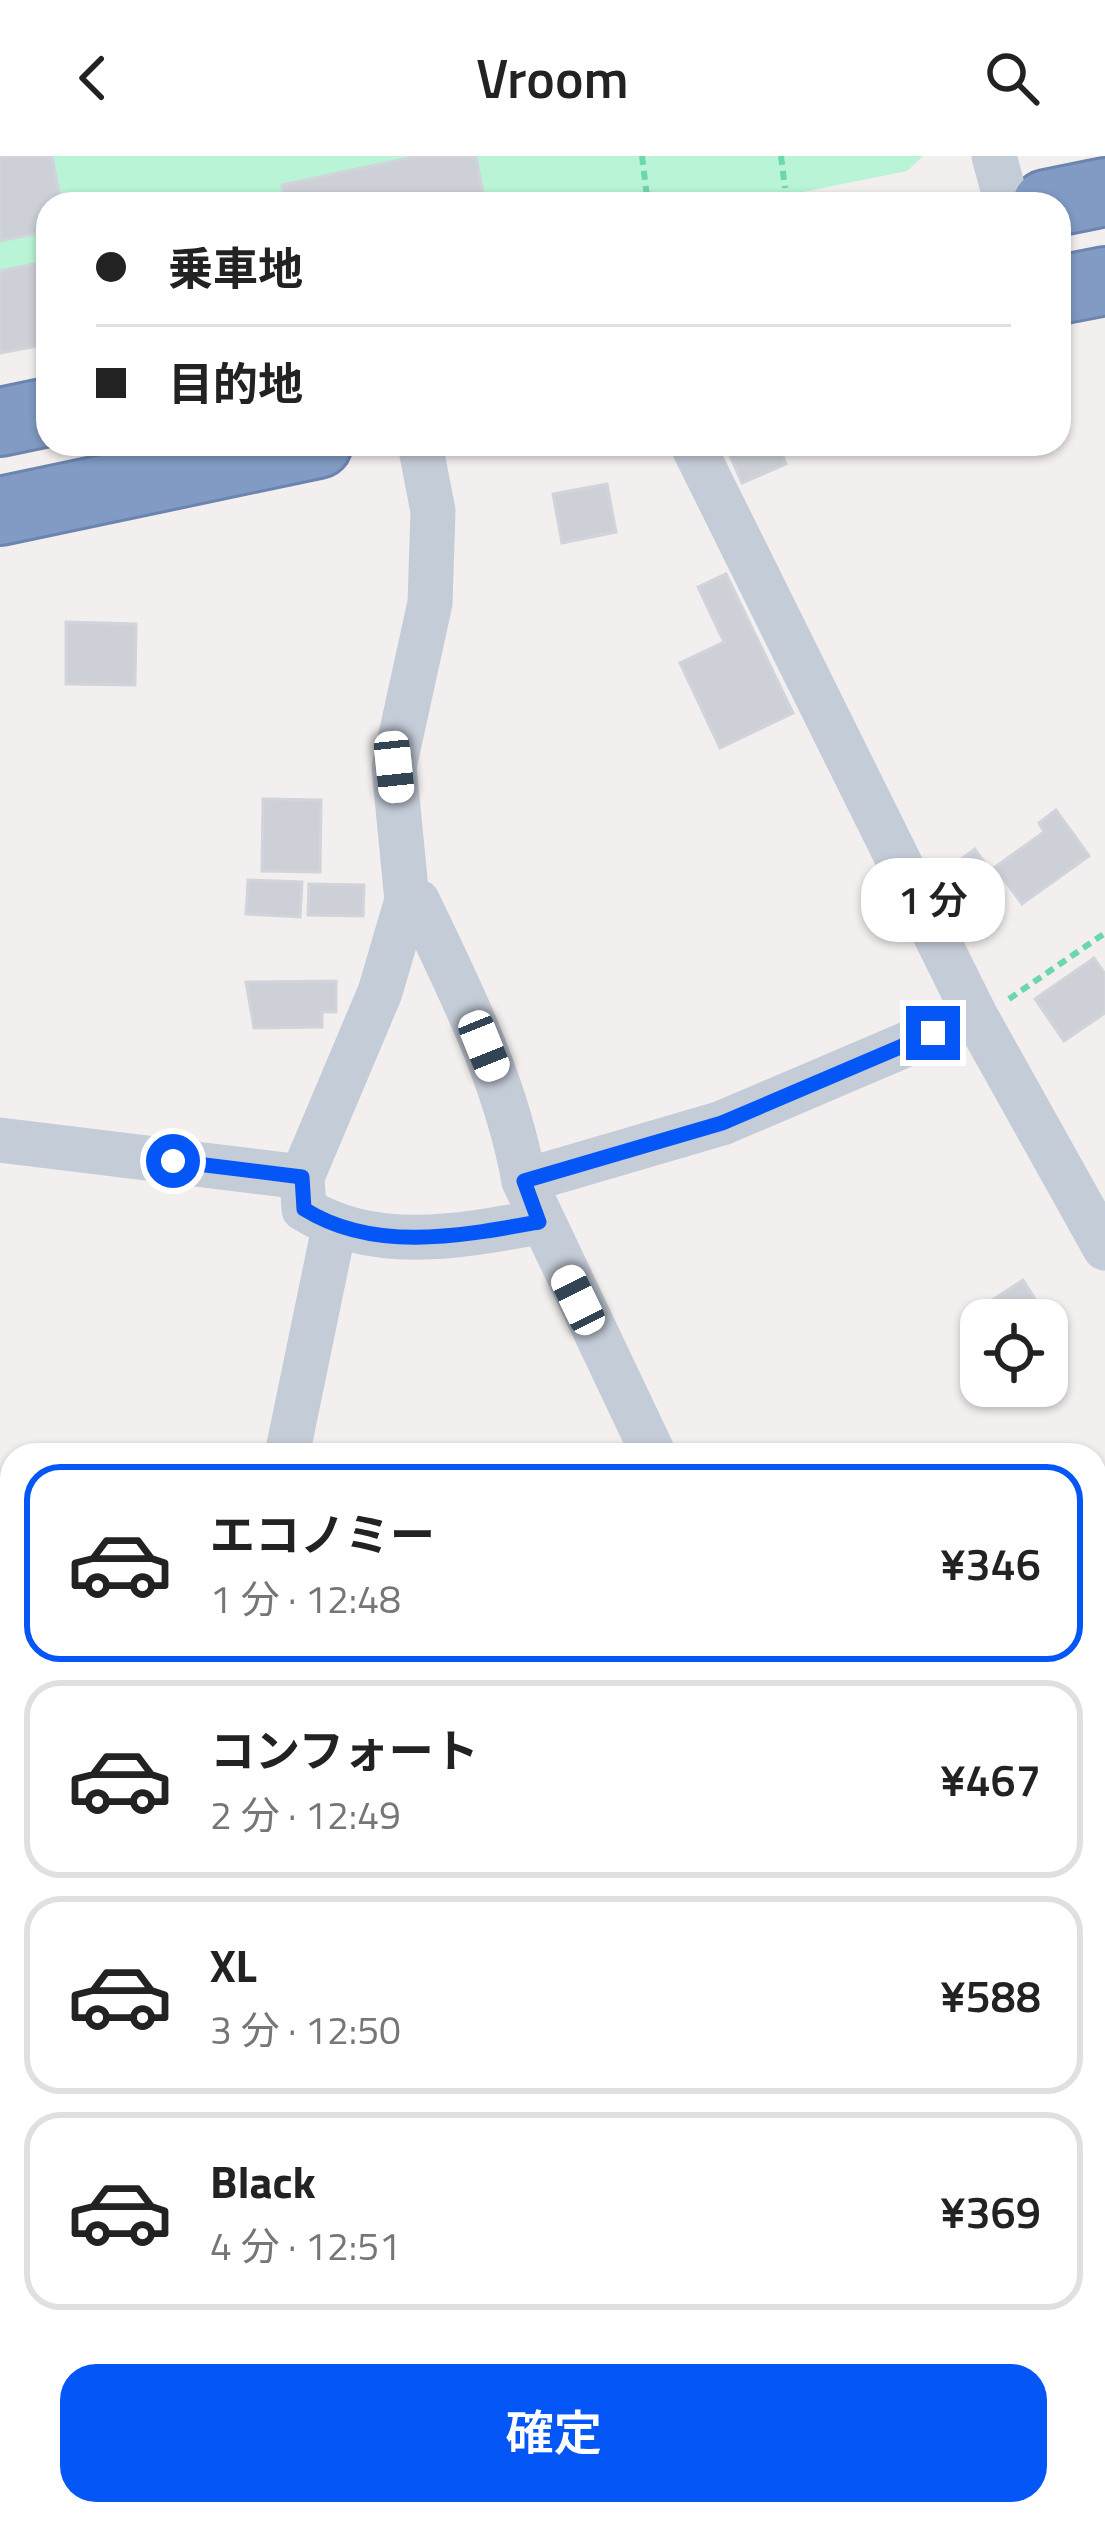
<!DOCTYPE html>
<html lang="ja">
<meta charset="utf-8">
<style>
body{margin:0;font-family:"Titillium Web","Noto Sans JP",sans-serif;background:#f6f6f6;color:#222;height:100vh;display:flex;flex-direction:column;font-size:45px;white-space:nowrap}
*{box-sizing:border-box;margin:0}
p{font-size:39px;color:#767676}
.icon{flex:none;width:66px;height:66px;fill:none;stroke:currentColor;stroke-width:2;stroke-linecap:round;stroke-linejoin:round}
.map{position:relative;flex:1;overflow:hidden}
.side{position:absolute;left:0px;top:1287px;width:1107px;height:1083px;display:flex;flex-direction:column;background:#fff;border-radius:36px 36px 0 0;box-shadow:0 3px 9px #0004}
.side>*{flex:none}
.top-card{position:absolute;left:36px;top:36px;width:1035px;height:264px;border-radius:36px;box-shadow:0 3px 9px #0004;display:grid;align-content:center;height:264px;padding:0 60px;background:#fff}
.fabs{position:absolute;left:960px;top:1143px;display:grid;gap:24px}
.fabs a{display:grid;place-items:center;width:108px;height:108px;border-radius:24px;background:#fff;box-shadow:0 3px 9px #0004;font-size:60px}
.end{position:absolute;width:54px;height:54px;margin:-27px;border:15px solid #0456f6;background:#fff;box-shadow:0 0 0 6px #fff}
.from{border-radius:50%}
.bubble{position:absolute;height:84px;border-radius:36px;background:#fff;box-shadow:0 3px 9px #0004;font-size:39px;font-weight:600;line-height:84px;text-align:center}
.car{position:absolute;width:36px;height:72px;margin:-36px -18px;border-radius:15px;box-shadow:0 0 9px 3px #0007;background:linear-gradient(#fff 24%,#345 0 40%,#fff 0 76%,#345 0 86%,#fff 0)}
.top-card b{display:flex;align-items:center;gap:42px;height:114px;font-size:45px}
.top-card b+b{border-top:3px solid #e0e0e0}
.top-card i{width:30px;height:30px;background:#222}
ul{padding:21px 0 0;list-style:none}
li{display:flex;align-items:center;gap:36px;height:198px;margin:0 24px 18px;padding:0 36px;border:6px solid #e0e0e0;border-radius:36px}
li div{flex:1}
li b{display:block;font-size:45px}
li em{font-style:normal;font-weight:600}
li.active{border-color:#0456f6}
li>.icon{width:108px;height:108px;stroke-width:1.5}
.action{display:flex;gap:24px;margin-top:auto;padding:24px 60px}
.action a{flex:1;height:138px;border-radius:36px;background:#0456f6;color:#fff;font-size:48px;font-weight:600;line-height:138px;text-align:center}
header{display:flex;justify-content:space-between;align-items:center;height:156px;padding:0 60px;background:#fff;font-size:54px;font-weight:600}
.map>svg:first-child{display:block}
.green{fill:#b8f4d5}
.building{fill:#cdd0d7;stroke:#d2d4db;stroke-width:3}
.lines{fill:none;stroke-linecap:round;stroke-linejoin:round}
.highway-casing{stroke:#6c85af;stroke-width:72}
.path{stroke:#6cd6ac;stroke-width:6;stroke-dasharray:9 6;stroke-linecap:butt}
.minor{stroke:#c4ccd8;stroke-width:45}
.highway{stroke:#819bc4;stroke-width:66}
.route{stroke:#0456f6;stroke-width:15}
</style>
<header><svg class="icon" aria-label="back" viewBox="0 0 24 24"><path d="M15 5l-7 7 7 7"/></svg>Vroom<svg class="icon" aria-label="search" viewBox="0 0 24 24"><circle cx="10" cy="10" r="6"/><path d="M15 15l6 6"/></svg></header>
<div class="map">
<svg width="1105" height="2368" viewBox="0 0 1105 2368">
<rect width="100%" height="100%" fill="#f2efee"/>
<path class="green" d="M0,0h923l-16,15 -163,33h-696v139l-48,9z"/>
<path class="building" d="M0,0h52l9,48h-13v27l-48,10z
M418,0h58l9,48h-200l-3,-19z
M48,105v83l-48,9v-82z
M725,288h53l8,20 -44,19z
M607,328l9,48 -54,11 -9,-49z
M726,418l67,139 -73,35 -40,-85 44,-21 -26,-55z
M66,466l70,2 -1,61 -69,-1z
M263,643l58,1 -1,72 -58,-1z
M1056,654l33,46 -67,48 -27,-37 49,-35 -5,-9z
M975,693l18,26 -35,25 -19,-25z
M248,724l54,2 -2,35 -54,-3z
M309,728l55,1 -1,31 -55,-1z
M1094,802l11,16v39l-41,28 -29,-42z
M336,825v31h-14v15l-68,1 -8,-46z
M1023,1124l28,44 -69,-4 -6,-9z"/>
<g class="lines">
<g class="highway-casing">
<path id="highway" d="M1046,48l59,-12
M1059,134l46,-9
M0,266l48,-10
M0,355l318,-67"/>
</g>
<path class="path" d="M642,0l5,41
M781,0l4,32
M1009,843l96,-66"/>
<path class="minor" d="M994,0l13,48
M420,288l13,67 -3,92 -36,164 13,133 -27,92 -78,185 2,32c70,44 158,27 235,13
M692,288l283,571 130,233
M407,744l11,2c44,92 88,179 106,279
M0,984l302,37
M287,1299l47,-227
M654,1299l-130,-274 198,-58 253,-108
M1095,1531l10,-4
M0,1613l12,2
M1095,2101l10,10
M0,2217l12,-1
M428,2358l1,10"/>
<use href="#highway" class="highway"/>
</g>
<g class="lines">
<path class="route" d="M173,1005l129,16 2,32c70,44 157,27 235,13l-15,-41 198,-58 211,-90"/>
</g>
</svg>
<div class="fabs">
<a><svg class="icon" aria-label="locate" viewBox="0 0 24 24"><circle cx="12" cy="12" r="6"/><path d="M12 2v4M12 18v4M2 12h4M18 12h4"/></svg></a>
</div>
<i class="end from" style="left:173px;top:1005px"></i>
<i class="end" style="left:933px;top:877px"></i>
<div class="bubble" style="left:861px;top:702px;width:144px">1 分</div>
<i class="car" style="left:394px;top:611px;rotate:174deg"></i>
<i class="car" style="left:484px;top:890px;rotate:158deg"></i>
<i class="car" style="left:578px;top:1144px;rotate:334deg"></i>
<div class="top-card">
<b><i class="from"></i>乗車地</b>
<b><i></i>目的地</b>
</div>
<section class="side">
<ul>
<li class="active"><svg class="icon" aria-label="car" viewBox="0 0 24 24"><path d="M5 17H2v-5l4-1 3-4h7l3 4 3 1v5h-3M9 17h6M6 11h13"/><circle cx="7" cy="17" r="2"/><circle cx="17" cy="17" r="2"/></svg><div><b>エコノミー</b><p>1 分 · 12:48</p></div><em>¥346</em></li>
<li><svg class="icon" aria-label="car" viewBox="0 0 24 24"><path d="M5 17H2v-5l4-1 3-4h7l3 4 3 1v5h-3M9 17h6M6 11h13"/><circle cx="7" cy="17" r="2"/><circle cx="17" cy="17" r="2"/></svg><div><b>コンフォート</b><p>2 分 · 12:49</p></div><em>¥467</em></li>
<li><svg class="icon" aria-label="car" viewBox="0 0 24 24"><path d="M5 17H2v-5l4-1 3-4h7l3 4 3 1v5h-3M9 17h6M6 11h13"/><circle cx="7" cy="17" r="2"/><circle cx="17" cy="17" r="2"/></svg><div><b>XL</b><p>3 分 · 12:50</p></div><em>¥588</em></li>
<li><svg class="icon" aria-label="car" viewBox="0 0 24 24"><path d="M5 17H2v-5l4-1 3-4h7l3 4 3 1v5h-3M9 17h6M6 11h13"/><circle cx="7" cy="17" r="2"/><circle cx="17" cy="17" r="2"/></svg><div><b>Black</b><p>4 分 · 12:51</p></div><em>¥369</em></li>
</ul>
<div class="action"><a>確定</a></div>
</section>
</div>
